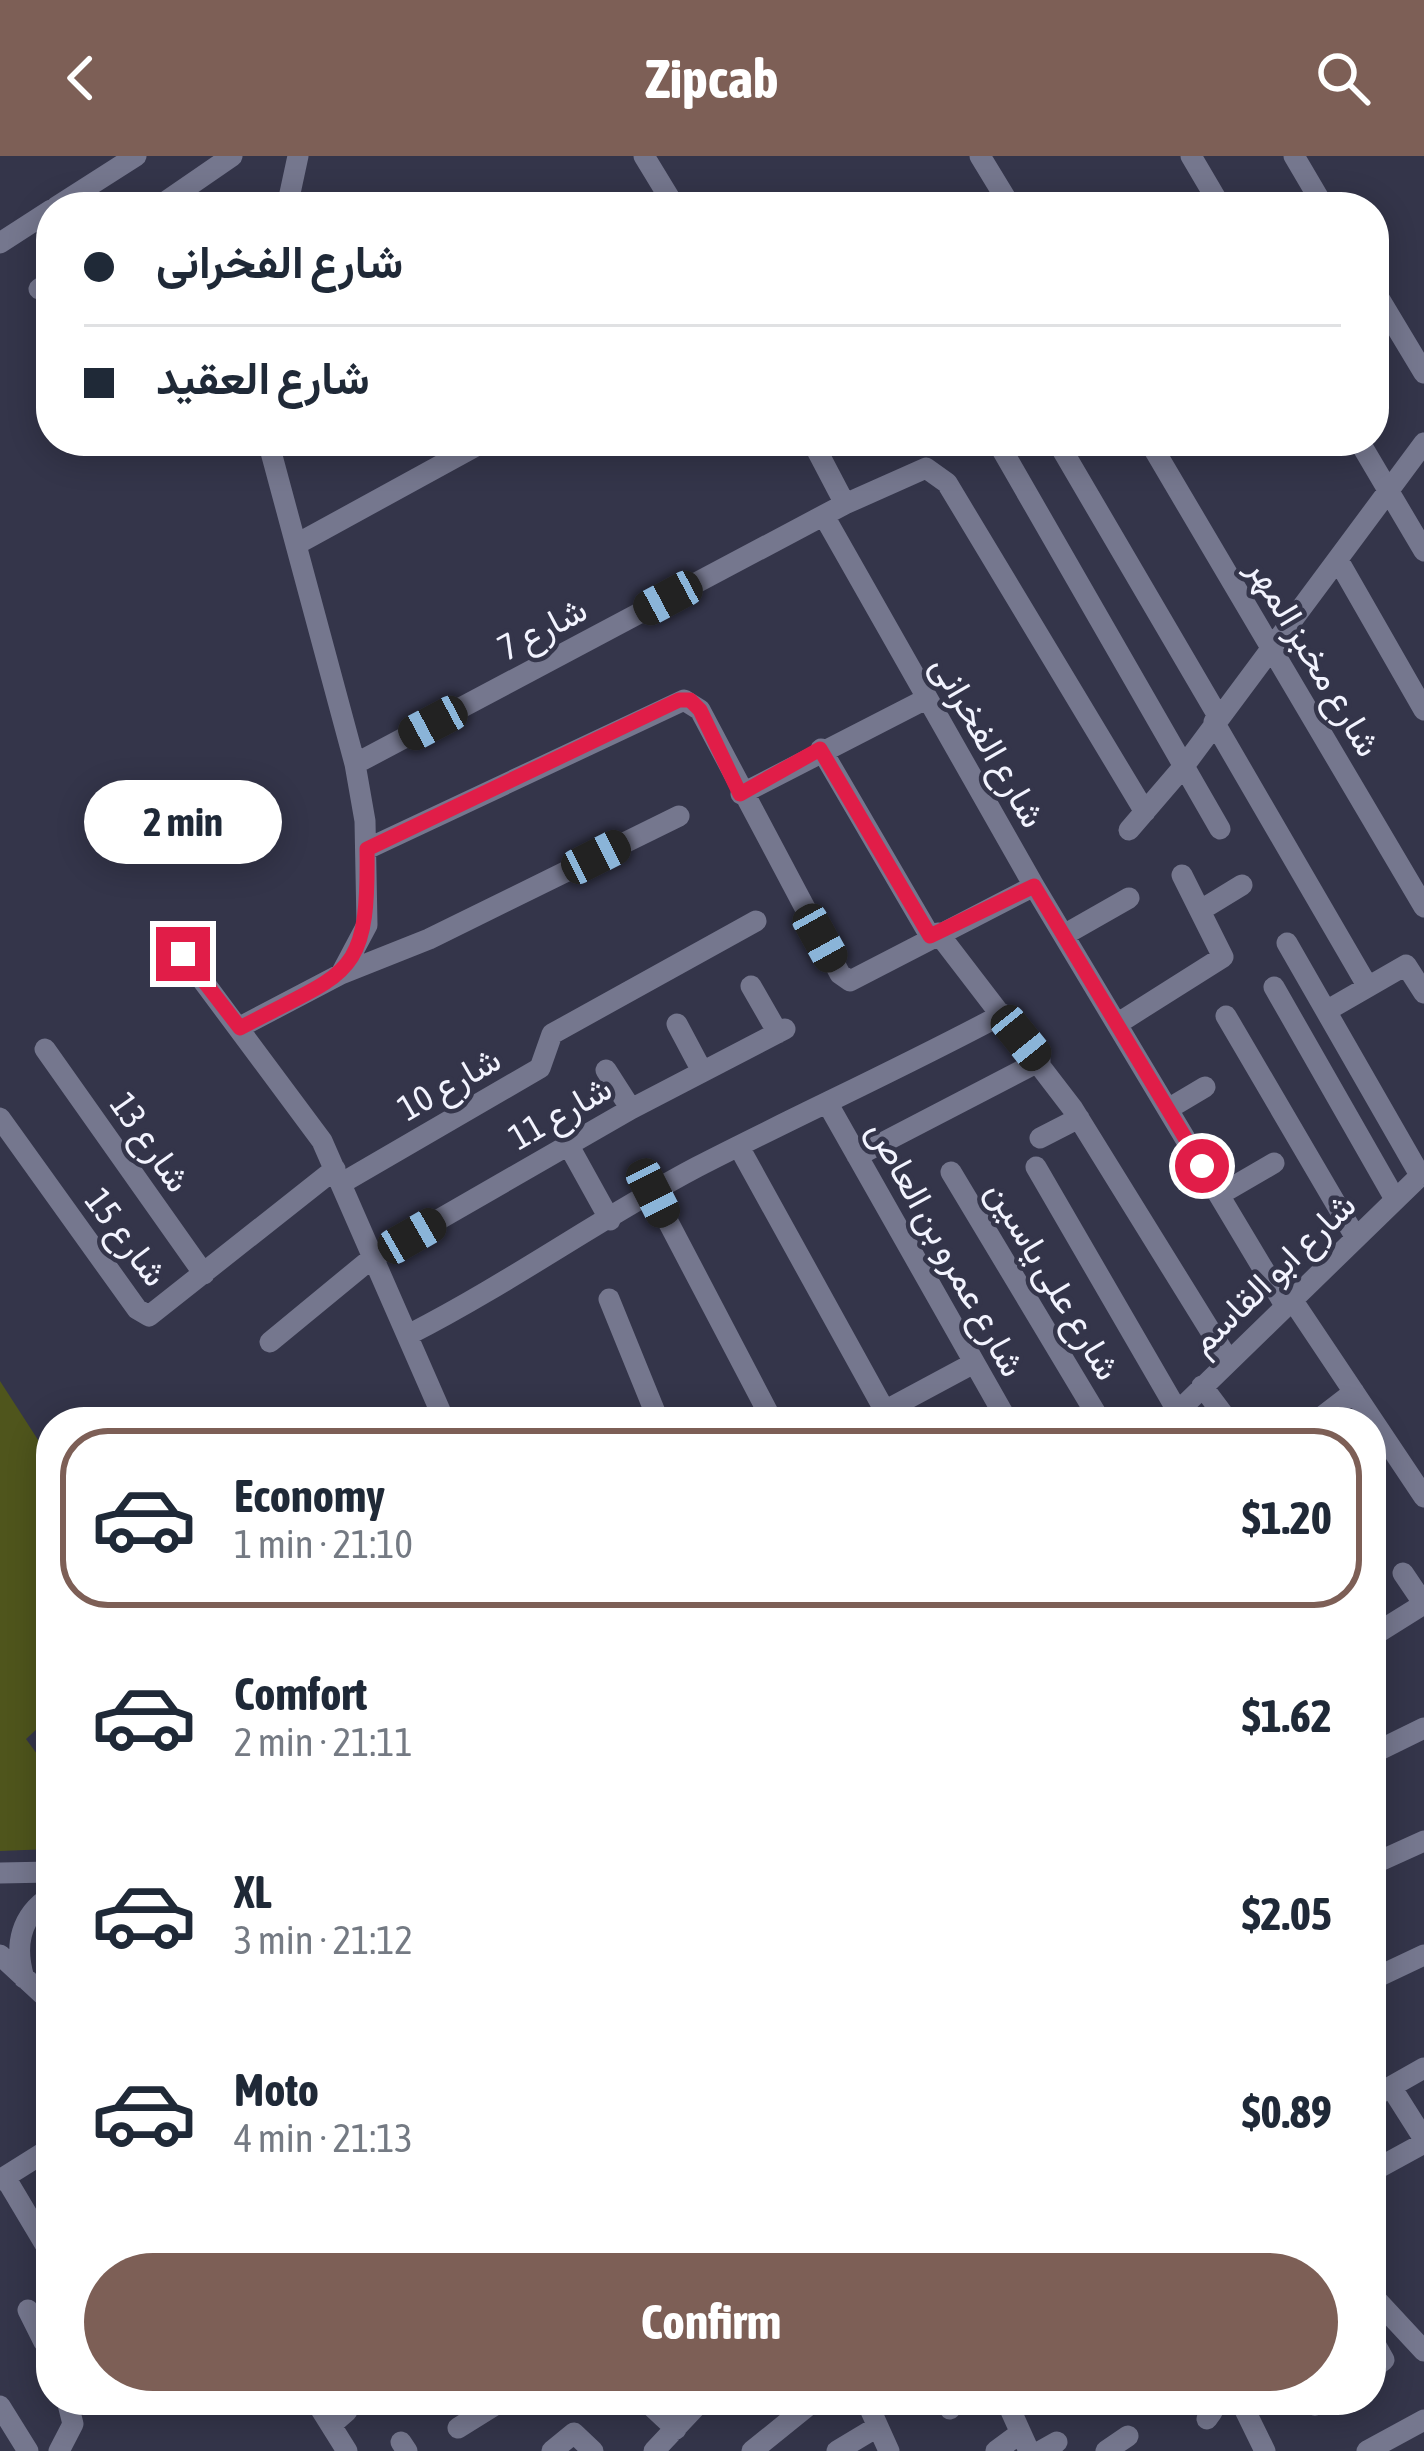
<!DOCTYPE html>
<meta charset="utf-8">
<style>
body{margin:0;font-family:"Asap Condensed",Vazirmatn,sans-serif;background:#f2f2f3;color:#1f2937;height:100vh;display:flex;flex-direction:column;font-size:45px;white-space:nowrap}
*{box-sizing:border-box;margin:0}
p{font-size:39px;color:#747a83}
.icon{flex:none;width:66px;height:66px;fill:none;stroke:currentColor;stroke-width:2;stroke-linecap:round;stroke-linejoin:round}
.map{position:relative;flex:1;overflow:hidden}
.drawer{position:absolute;left:36px;top:1251px;width:1350px;height:1008px;display:flex;flex-direction:column;background:#fff;border-radius:48px;box-shadow:0 6px 30px #0003}
.drawer>*{flex:none}
.guide{position:absolute;left:36px;top:36px;width:1353px;height:264px;border-radius:48px;box-shadow:0 6px 30px #0003;display:grid;align-content:center;height:264px;padding:0 48px;background:#fff}
.end{position:absolute;width:54px;height:54px;margin:-27px;border:15px solid #e11d48;background:#fff;box-shadow:0 0 0 6px #fff}
.from{border-radius:50%}
.bubble{position:absolute;height:84px;border-radius:42px;background:#fff;box-shadow:0 6px 30px #0003;font-size:39px;font-weight:700;line-height:84px;text-align:center}
.car{position:absolute;width:36px;height:72px;margin:-36px -18px;border-radius:15px;box-shadow:0 0 9px 3px #0007;background:linear-gradient(#222 24%,#8ab4d8 0 40%,#222 0 76%,#8ab4d8 0 86%,#222 0)}
.guide b{display:flex;align-items:center;gap:42px;height:114px;font-size:45px}
.guide b+b{border-top:3px solid #e0e1e3}
.guide i{width:30px;height:30px;background:#1f2937}
ul{padding:21px 0 0;list-style:none}
li{display:flex;align-items:center;gap:36px;height:180px;margin:0 24px 18px;padding:0 24px;border:6px solid transparent;border-radius:48px}
li div{flex:1}
li b{display:block;font-size:45px}
li em{font-style:normal;font-weight:700}
li.selected{border-color:#7d5f56}
li>.icon{width:108px;height:108px;stroke-width:1.5}
.cta{display:flex;gap:24px;margin-top:auto;padding:24px 48px}
.cta a{flex:1;height:138px;border-radius:72px;background:#7d5f56;color:#fff;font-size:48px;font-weight:700;line-height:138px;text-align:center}
header{display:flex;justify-content:space-between;align-items:center;height:156px;padding:0 48px;background:#7d5f56;color:#fff;font-size:54px;font-weight:700}
.map>svg:first-child{display:block}
.green{fill:#4f551c}
.lines{fill:none;stroke-linecap:round;stroke-linejoin:round}
.minor{stroke:#75778e;stroke-width:21}
.route{stroke:#e11d48;stroke-width:15}
.labels{text-anchor:middle;stroke-width:9;stroke-linejoin:round;paint-order:stroke}
.street-label{font-size:36px;fill:#f2f3fe;stroke:#34354a}
</style>
<header><svg class="icon" aria-label="back" viewBox="0 0 24 24"><path d="M15 5l-7 7 7 7"/></svg>Zipcab<svg class="icon" aria-label="search" viewBox="0 0 24 24"><circle cx="10" cy="10" r="6"/><path d="M15 15l6 6"/></svg></header>
<div class="map">
<svg width="1424" height="2295" viewBox="0 0 1424 2295">
<rect width="100%" height="100%" fill="#34354a"/>
<path class="green" d="M0,1225l51,79v256l-25,23 25,34v76l-51,2z"/>
<g class="lines">
<path class="minor" d="M644,0l31,51
M980,0l31,51
M1191,0l30,51
M1294,0l30,51
M56,51l80,-51
M158,51l74,-51
M287,51l11,-51
M0,87l51,-33
M39,133l12,-8
M1374,134l50,83
M268,285l87,323 10,57 2,104 -26,49
M812,285l33,63
M997,285l223,388
M1057,285l161,275
M1149,285l275,466
M1359,285l65,110
M824,360l210,370 252,421
M297,388l188,-103
M1338,404l86,150
M1214,566l154,265
M821,593l109,187
M355,608l490,-260 81,-36 21,15 198,329
M741,638l185,-95
M1129,674l55,-64 240,-323
M367,693l317,-149 16,10 140,264 10,7 184,-95
M1201,754l41,-25
M938,777l135,176 156,252
M1064,779l65,-37
M1287,787l133,232
M183,798l139,187 123,281
M751,830l27,47
M1274,831l121,212
M1326,855l80,-46 18,28
M1226,860l130,222
M677,868l25,47
M1117,868l106,-67 -41,-82
M240,871l101,-53 88,-35 250,-123
M45,893l159,225
M606,914l25,39
M829,950l179,316
M1168,953l37,-22
M0,962l137,191 12,7 186,-147
M1040,982l39,-20
M569,990l41,74
M739,991l152,275
M857,1000l183,-95
M1036,1011l142,245
M951,1016l150,250
M342,1027l198,-115 12,-34 204,-113
M653,1037l120,229
M1219,1039l55,-32
M609,1143l50,123
M1293,1145l131,196
M410,1178c100,-51 190,-116 287,-167 101,-52 205,-99 306,-153
M270,1186l102,-84 259,-149 154,-80
M1202,1230l27,36
M864,1266l108,-58
M1167,1266l257,-250
M1315,1266l39,-30
M1403,1417l21,31
M1371,1481l53,-33
M1371,1598l53,-26
M1371,1709l53,-24
M0,1717l51,-1
M0,1799l51,47
M24,1822c-10,-33 -3,-63 27,-82
M1371,1824l53,-25
M1391,1931l33,52
M1371,1942l53,-30
M1371,2016l53,-29
M5,2021l44,74
M0,2024l51,-32
M1371,2138l53,57
M28,2154l16,32
M1371,2181l13,23 -13,10
M315,2244l32,51
M645,2244l31,29
M866,2244l23,51
M949,2244l1,9
M1006,2244l23,51
M1205,2244l7,12 -5,7
M1240,2244l25,51
M1309,2245l6,4 8,-5
M0,2250l28,45
M331,2269l16,-14 -5,-11
M458,2272l45,-28
M401,2286l6,9
M59,2295l14,-27 -6,-24
M552,2295l22,-18 19,18
M654,2295l48,-51
M752,2295l63,-51
M837,2295l40,-24
M996,2295l23,-17
M1041,2295l16,-9
M1106,2295l22,-15
M1367,2295l57,-31"/>
</g>
<g class="lines">
<path class="route" d="M183,798l57,74c108,-58 129,-47 127,-179l312,-149h11l10,10 40,84 80,-45 110,187 104,-50 168,280"/>
</g>
<g class="labels">
<g class="street-label">
<text transform="translate(542 472) rotate(-28)" y="13">شارع 7</text>
<text transform="translate(1315 501) rotate(59)" y="13">شارع مخبز المهر</text>
<text transform="translate(989 585) rotate(60)" y="13">شارع الفخرانى</text>
<text transform="translate(449 927) rotate(-30)" y="13">شارع 10</text>
<text transform="translate(560 956) rotate(-30)" y="13">شارع 11</text>
<text transform="translate(151 986) rotate(55)" y="13">شارع 13</text>
<text transform="translate(127 1081) rotate(53)" y="13">شارع 15</text>
<text transform="translate(947 1092) rotate(61)" y="13">شارع عمرو بن العاص</text>
<text transform="translate(1272 1117) rotate(-44)" y="13">شارع ابو القاسم</text>
<text transform="translate(1054 1124) rotate(59)" y="13">شارع على ياسين</text>
</g>
</g>
</svg>
<i class="end from" style="left:1202px;top:1010px"></i>
<i class="end" style="left:183px;top:798px"></i>
<div class="bubble" style="left:84px;top:624px;width:198px">2 min</div>
<i class="car" style="left:668px;top:442px;rotate:242deg"></i>
<i class="car" style="left:433px;top:567px;rotate:242deg"></i>
<i class="car" style="left:596px;top:701px;rotate:63deg"></i>
<i class="car" style="left:820px;top:782px;rotate:151deg"></i>
<i class="car" style="left:1021px;top:882px;rotate:141deg"></i>
<i class="car" style="left:653px;top:1037px;rotate:153deg"></i>
<i class="car" style="left:412px;top:1080px;rotate:60deg"></i>
<div class="guide">
<b><i class="from"></i>شارع الفخرانى</b>
<b><i></i>شارع العقيد</b>
</div>
<section class="drawer">
<ul>
<li class="selected"><svg class="icon" aria-label="car" viewBox="0 0 24 24"><path d="M5 17H2v-5l4-1 3-4h7l3 4 3 1v5h-3M9 17h6M6 11h13"/><circle cx="7" cy="17" r="2"/><circle cx="17" cy="17" r="2"/></svg><div><b>Economy</b><p>1 min · 21:10</p></div><em>$1.20</em></li>
<li><svg class="icon" aria-label="car" viewBox="0 0 24 24"><path d="M5 17H2v-5l4-1 3-4h7l3 4 3 1v5h-3M9 17h6M6 11h13"/><circle cx="7" cy="17" r="2"/><circle cx="17" cy="17" r="2"/></svg><div><b>Comfort</b><p>2 min · 21:11</p></div><em>$1.62</em></li>
<li><svg class="icon" aria-label="car" viewBox="0 0 24 24"><path d="M5 17H2v-5l4-1 3-4h7l3 4 3 1v5h-3M9 17h6M6 11h13"/><circle cx="7" cy="17" r="2"/><circle cx="17" cy="17" r="2"/></svg><div><b>XL</b><p>3 min · 21:12</p></div><em>$2.05</em></li>
<li><svg class="icon" aria-label="car" viewBox="0 0 24 24"><path d="M5 17H2v-5l4-1 3-4h7l3 4 3 1v5h-3M9 17h6M6 11h13"/><circle cx="7" cy="17" r="2"/><circle cx="17" cy="17" r="2"/></svg><div><b>Moto</b><p>4 min · 21:13</p></div><em>$0.89</em></li>
</ul>
<div class="cta"><a>Confirm</a></div>
</section>
</div>
